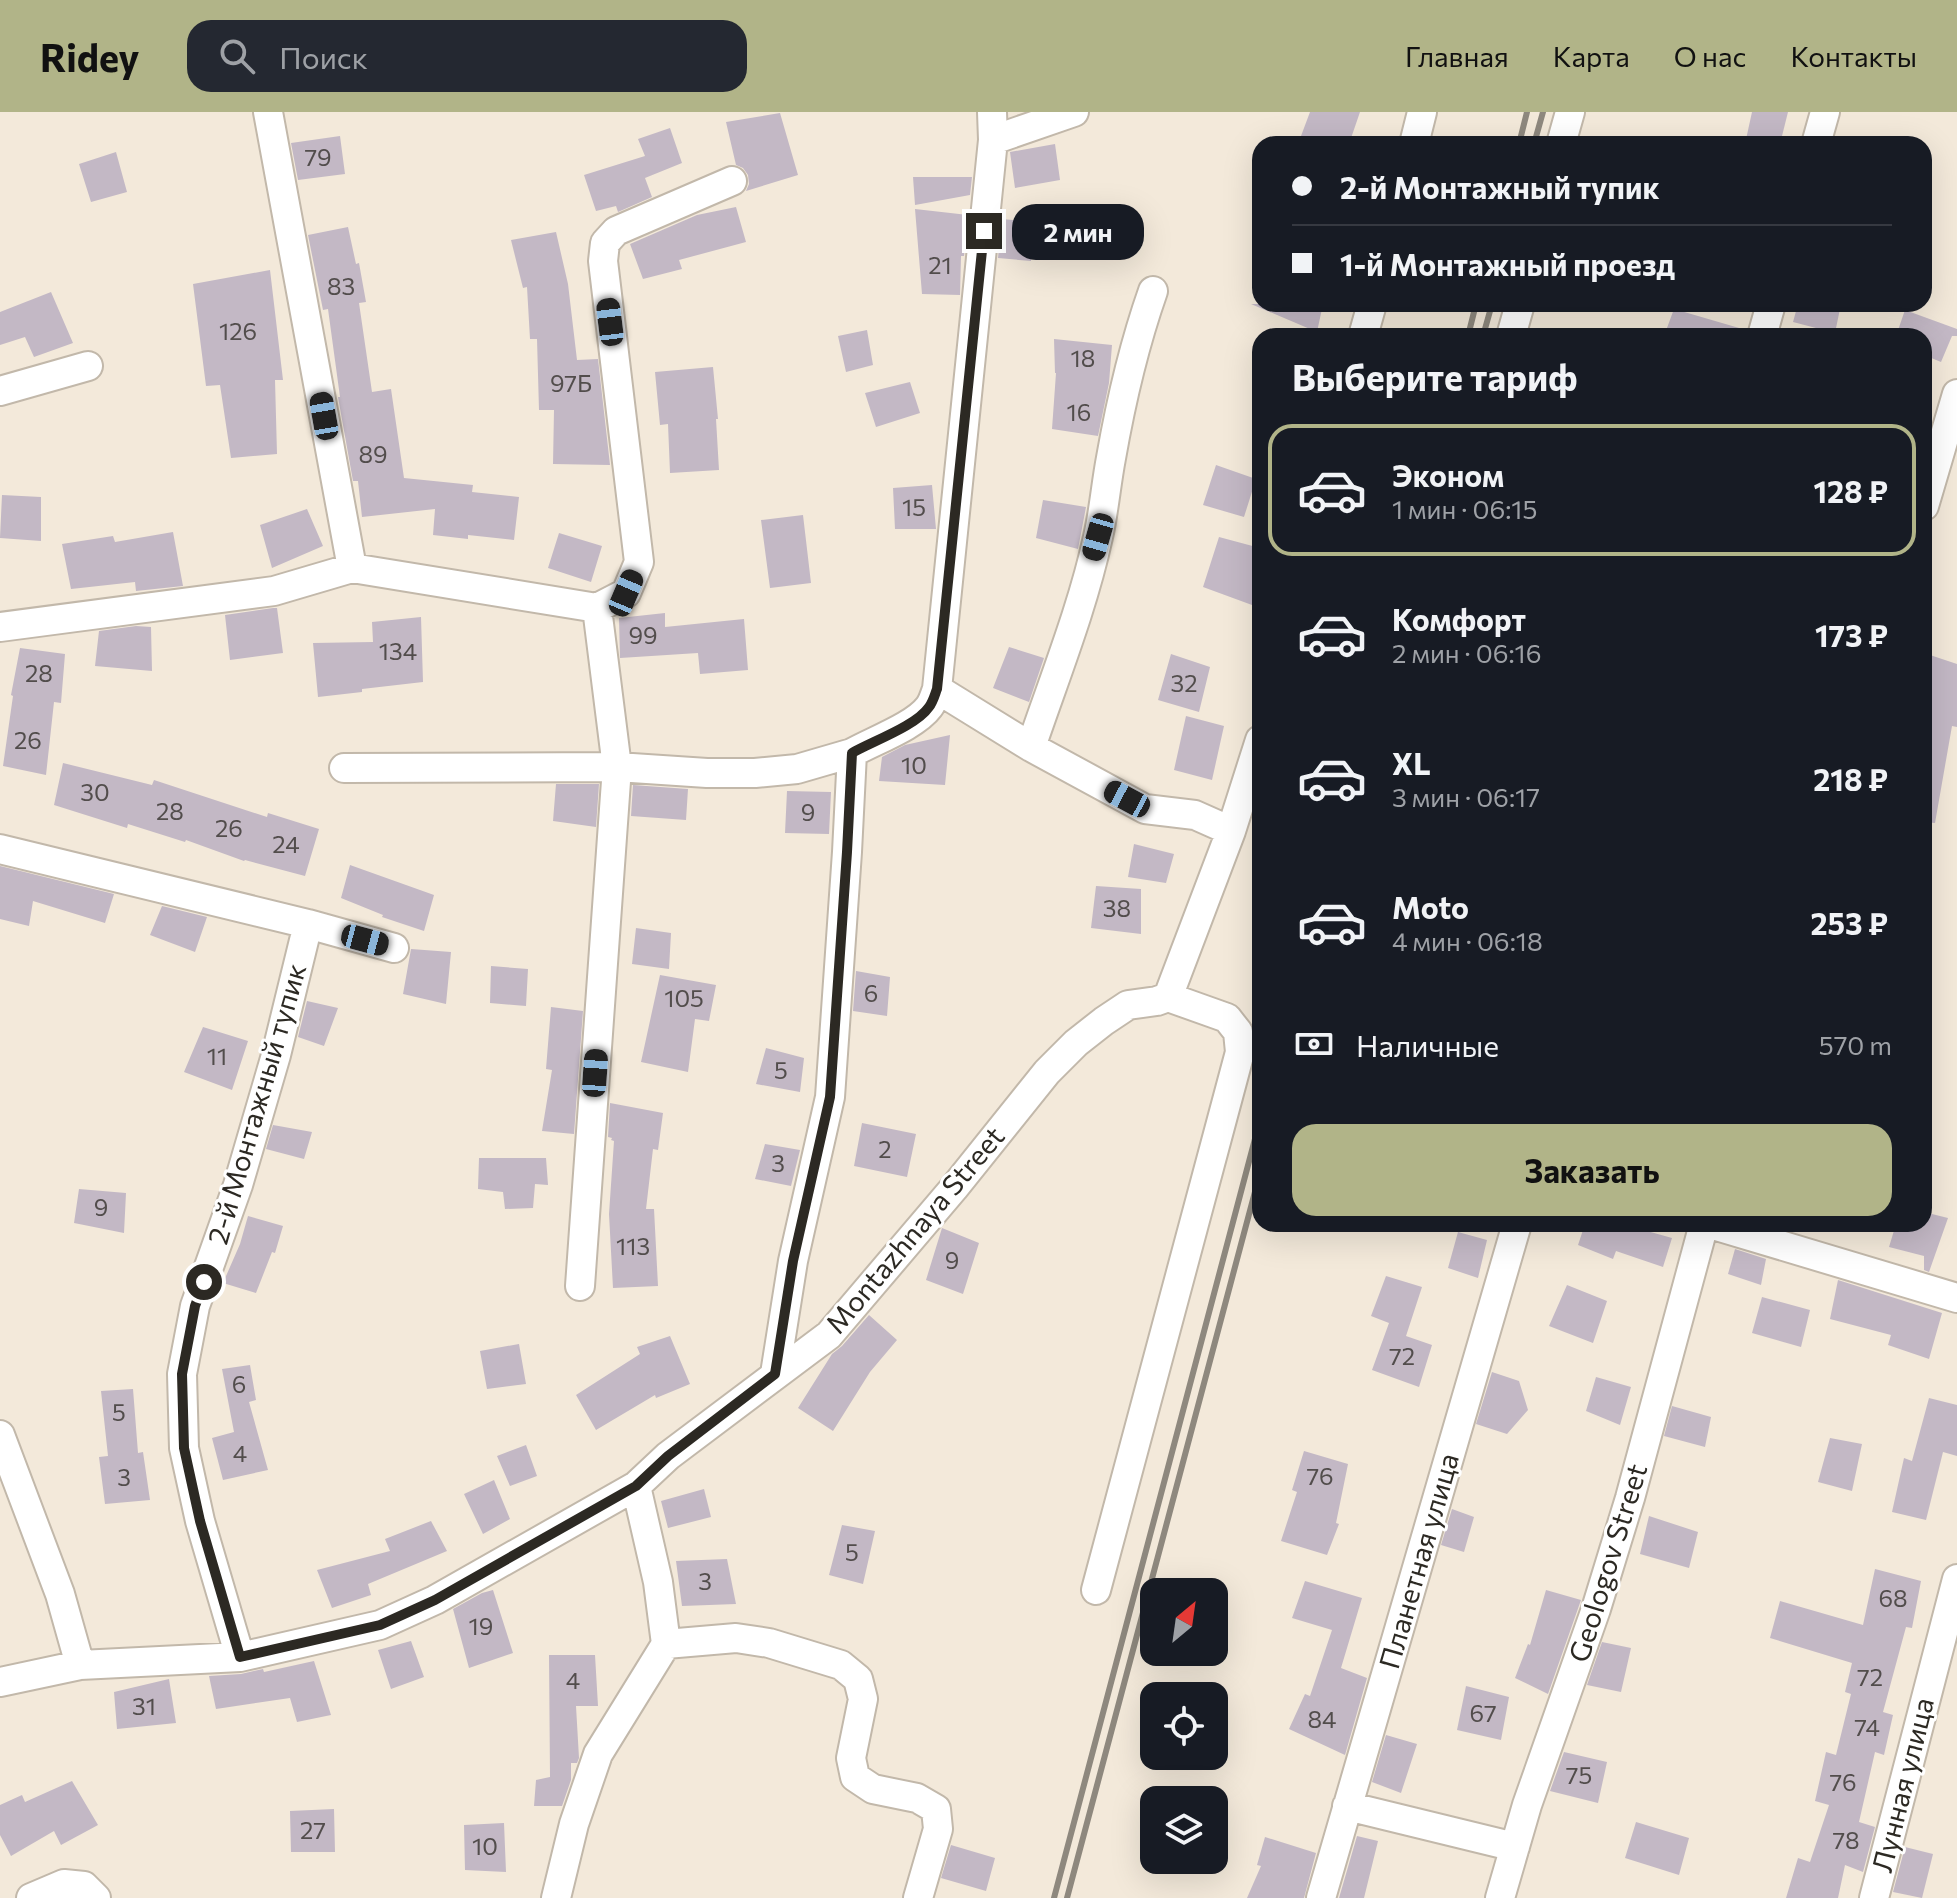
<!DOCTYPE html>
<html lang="ru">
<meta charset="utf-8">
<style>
body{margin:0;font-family:Commissioner,sans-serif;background:#242831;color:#f1f3f6;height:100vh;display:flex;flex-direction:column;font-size:30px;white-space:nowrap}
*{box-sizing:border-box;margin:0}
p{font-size:26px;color:#9ea1a6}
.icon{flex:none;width:44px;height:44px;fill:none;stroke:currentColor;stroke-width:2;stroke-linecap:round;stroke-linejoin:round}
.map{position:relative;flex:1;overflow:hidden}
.details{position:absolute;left:1252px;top:216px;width:680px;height:904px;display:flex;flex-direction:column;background:#171b24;border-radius:24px;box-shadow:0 8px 32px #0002}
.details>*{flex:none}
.guide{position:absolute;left:1252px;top:24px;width:680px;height:176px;border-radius:24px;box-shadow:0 8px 32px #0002;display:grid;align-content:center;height:176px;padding:0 40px;background:#171b24}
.needle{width:52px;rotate:29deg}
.buttons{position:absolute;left:1140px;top:1466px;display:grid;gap:16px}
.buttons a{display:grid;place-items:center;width:88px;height:88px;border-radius:16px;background:#171b24;box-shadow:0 8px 32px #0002;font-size:40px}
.end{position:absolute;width:36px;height:36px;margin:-18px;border:10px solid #2c2923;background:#fff;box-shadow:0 0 0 4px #fff}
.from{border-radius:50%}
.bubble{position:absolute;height:56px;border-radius:24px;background:#171b24;box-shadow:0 8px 32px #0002;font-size:26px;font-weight:700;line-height:56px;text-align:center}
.car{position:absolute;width:24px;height:48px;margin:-24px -12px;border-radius:10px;box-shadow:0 0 6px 2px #0007;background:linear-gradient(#222 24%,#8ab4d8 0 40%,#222 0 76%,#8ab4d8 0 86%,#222 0)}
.guide b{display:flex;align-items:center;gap:28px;height:76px;font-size:30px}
.guide b+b{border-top:2px solid #363941}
.guide i{width:20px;height:20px;background:#f1f3f6}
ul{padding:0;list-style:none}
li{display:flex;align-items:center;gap:24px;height:132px;margin:0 16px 12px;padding:0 24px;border:4px solid transparent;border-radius:24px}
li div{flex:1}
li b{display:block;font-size:30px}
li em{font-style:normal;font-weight:700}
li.selected{border-color:#b1b488}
li>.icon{width:72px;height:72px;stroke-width:1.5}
h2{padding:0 40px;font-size:36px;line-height:96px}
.pay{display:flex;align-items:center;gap:20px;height:88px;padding:0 40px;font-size:30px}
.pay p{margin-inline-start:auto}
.cta{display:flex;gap:16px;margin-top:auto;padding:16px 40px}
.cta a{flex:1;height:92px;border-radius:24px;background:#b1b488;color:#111;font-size:32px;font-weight:700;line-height:92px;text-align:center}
header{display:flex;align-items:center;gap:48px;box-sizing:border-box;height:112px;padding:0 40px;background:#b1b488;color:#111}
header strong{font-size:38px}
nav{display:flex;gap:44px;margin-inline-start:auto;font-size:28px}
.search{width:560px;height:72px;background:#242831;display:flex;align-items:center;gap:20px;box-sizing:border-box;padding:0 28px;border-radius:24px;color:#9ea1a6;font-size:30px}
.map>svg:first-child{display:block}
.building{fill:#c3b8c5}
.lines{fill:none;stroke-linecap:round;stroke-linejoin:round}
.minor-casing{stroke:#c2b8aa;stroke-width:32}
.minor{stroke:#fff;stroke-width:28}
.rail{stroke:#8e887e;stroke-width:6}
.route{stroke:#2c2923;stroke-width:10}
.labels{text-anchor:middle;stroke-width:6;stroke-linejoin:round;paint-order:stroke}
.number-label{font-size:24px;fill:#524d4c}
.street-label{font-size:28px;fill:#2c2923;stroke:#fff}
</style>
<header>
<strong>Ridey</strong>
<div class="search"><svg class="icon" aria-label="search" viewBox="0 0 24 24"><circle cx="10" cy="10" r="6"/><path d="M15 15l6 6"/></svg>Поиск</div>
<nav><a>Главная</a><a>Карта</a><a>О нас</a><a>Контакты</a></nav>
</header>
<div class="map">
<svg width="1957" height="1786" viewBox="0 0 1957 1786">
<rect width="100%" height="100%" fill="#f3e9da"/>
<path class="building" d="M1310,0h50l-11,32h-51z
M1752,0h36l-8,32h-35z
M780,1l18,62 -52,16 3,-7 -1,-9 -5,-7 -7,-3 -10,-43z
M670,16l12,35 -37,15 7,19 -34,15 -2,-6 -20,5 -12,-36 61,-19 -7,-17z
M340,24l5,38 -47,6 -7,-37z
M1055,32l5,36 -45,8 -5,-36z
M116,40l11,40 -36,10 -12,-38z
M913,65h59l-2,18 -55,10z
M736,95l10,35 -67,18 3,9 -39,10 -13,-35 67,-29z
M915,97l53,6 -4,41h-3l-1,39 -38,-1z
M1002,107l31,3 -2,39 -33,-3z
M348,115l8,37 3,-1 7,39 -7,1 13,89 19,-3 13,89 69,7 -1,7 47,5 -5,43 -46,-5v4l-35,-4 2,-26 -73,8 -4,-36h-5l-15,-84h2l-12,-88 -5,1 -15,-75z
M556,120l12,52 9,76 21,-1 12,106 -57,-1 1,-54h-15l-2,-71h-7l-3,-52 -4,1 -12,-48z
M270,158l13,110h-8l2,74 -46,4 -11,-73 -14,1 -13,-102z
M51,180l22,51 -39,14 -9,-20 -25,8v-33z
M1251,192h72l-6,28z
M1798,192h43l-6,29 -42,-11z
M1674,197l72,21 -1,6h-81z
M1905,198l52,19v7h-5l-11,26 -17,-7v-19h-28z
M867,218l6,35 -27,7 -8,-36z
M1054,227l58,6 -3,38 -11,53 -46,-7 4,-56h-1z
M713,255l5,52h-2l3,51 -49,3 -2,-49 -8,1 -5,-53z
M910,270l10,31 -44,14 -11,-34z
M1216,353l40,14 -12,38 -41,-12z
M932,373l4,44h-41l-2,-41z
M2,383l39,2v44l-41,-3z
M1043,388l43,7 -8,42 -42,-11z
M307,397l16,37 -51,22 -12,-43z
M803,403l8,68 -41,5 -9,-68z
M173,420l10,54 -47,5 -1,-9 -64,7 -9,-45 51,-8 2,6z
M559,421l43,13 -11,36 -43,-14z
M1219,425l41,11v33l-8,24 -49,-18z
M273,496h4l6,45 -53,7 -5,-45z
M665,501v14l79,-8 4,51 -48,4 -2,-21 -78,5 -1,-40z
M421,505l2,65 -61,7v3l-44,5 -5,-54 60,-1 -1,-20z
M136,514l15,1 1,44 -57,-5 4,-35z
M1009,535l35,11 -15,44 -36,-14z
M20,536l45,6 -4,49 -7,-1 -8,73 -43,-9 10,-70 -2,-1z
M1924,541l33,11v63l-5,-1 -17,97 -11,-1z
M1171,542l39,13 -11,45 -41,-12z
M1186,604l38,10 -12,54 -38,-10z
M950,623l-5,50 -66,-4 3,-24 23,-12z
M63,651l89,22 2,-5 113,37 1,-4 51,16 -14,47 -60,-16 -1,1 -58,-21 -1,2 -57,-18 -1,4 -73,-23z
M556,672h43l-3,43 -43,-6z
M633,673l55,4 -2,31 -55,-4z
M787,679l44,1 -2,42 -44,-1z
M1134,732l40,10 -8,29 -38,-6z
M350,753l84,30 -10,36 -42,-14 1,-2 -42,-17z
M0,754l114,28 -9,29 -72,-22 -4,25 -29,-7z
M1096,774l45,3v45l-50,-6z
M162,794l45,11 -12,35 -45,-17z
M636,816l35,5 -2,36 -37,-5z
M411,837l40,3 -5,52 -43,-10z
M491,854l37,3 -2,37 -36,-3z
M856,859l34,6 -3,39 -34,-5z
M660,863l56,10 -7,36 -14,-2 -7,53 -47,-10z
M307,889l31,7 -14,38 -26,-9z
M551,895l32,4 -9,123 -32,-3 10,-61 -6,-1z
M203,915l45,14 -16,49 -48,-18z
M766,936l38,10 -4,34 -44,-8z
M610,991l53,10 -5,37 -5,-1 -7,60h8l4,77 -45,2 -4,-74 5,-73 -3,-1 1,-2 -4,-1z
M862,1011l54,11 -9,43 -53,-11z
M273,1013l39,7 -8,27 -38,-10z
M765,1032l35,6 -9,36 -36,-7z
M479,1046h67l2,27 -13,-1 -2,24 -28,1 -2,-17 -25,-3z
M79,1077l47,4 -2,40 -50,-10z
M1924,1100l24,6 -19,54 -5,-2v-14l-35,-9 7,-23h28z
M248,1104l35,10 -8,27 -3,-1 -16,41 -33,-10 17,-39z
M1585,1112h37l50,14 -9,29 -47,-16 -3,8 -35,-14z
M942,1116l37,15 -16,51 -37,-14z
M1458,1120l29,8 -9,38 -30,-10z
M1735,1137l31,10 -5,26 -33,-11z
M1386,1164l36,11 -16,49 26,9 -13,42 -47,-17 17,-47 -18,-7z
M1838,1168l104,33 -13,46 -41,-14 3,-10 -61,-16z
M1567,1173l40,16 -14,42 -44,-17z
M1762,1185l48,13 -9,37 -49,-14z
M869,1203l28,25 -27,32 -37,59 -35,-23 34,-54 10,-8z
M670,1224l20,48 -34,14 -1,-3 -59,35 -20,-35 64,-41 -3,-7z
M519,1232l7,40 -39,5 -7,-38z
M250,1253l6,35 -7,2 19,68 -45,10 -11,-42 22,-6 -12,-63z
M1492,1260l27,9 9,29 -21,24 -31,-10z
M1596,1265l35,10 -11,38 -34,-14z
M133,1277l5,64 5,-1 7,48 -45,4 -6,-47 9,-1 -7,-65z
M1929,1286l28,7v51l-14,-4 -17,68 -34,-8 12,-54 8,3z
M1672,1294l39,11 -6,30 -41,-11z
M1830,1326l32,6 -10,47 -34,-9z
M526,1333l11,31 -27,10 -13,-30z
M1304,1339l44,13 -12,59 3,1 -12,31 -46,-14 16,-49 -5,-2z
M494,1368l16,39 -27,15 -19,-40z
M704,1377l7,28 -43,11 -7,-27z
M1452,1397l22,8 -10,35 -23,-7z
M1649,1404l49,16 -9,36 -49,-14z
M431,1409l16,30 -79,33 3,11 -39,13 -15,-38 73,-19 -5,-12z
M842,1413l33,6 -12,53 -34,-9z
M727,1447l9,45 -54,2 -6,-45z
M1875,1457l46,12 -9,47 -6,-1 -23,85 10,3 -9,40 -9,-3 -16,70 16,5 -12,45 -18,-7 -7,33h-52l12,-40 12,4 19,-57 -14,-4 11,-49 10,3 15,-61 -6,-2 7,-29 -82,-25 10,-37 83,24z
M1305,1469l57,17 -21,70 26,10 -22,77 -56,-26 16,-35 5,2 22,-66 -40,-12z
M493,1478l20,63 -44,15 -16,-59 29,-16z
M1546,1478l35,10 -33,94 -33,-16 13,-34 2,1z
M411,1529l13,36 -33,12 -13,-39z
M1602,1530l29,6 -10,44 -34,-7z
M549,1543h46l3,51h-22l3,52 -2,5h-6v17l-9,26h-28l2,-26 14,-3z
M314,1549l17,54 -34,7 -7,-24 -74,11 -7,-33 32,-2 22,-5 1,3z
M169,1567l7,44 -59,6 -3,-37z
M1466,1574l43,11 -8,43 -44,-10z
M1386,1623l31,9 -16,49 -29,-11z
M1564,1640l43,10 -9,41 -48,-12z
M72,1669l26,44 -37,20 -7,-14 -43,25 -11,-21v-30l22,-10 3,7z
M334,1697l1,43h-44l-1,-41z
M1636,1710l53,16 -10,37 -54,-17z
M504,1711l2,49 -41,-2 -1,-45z
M1357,1724l21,5 -14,57h-25z
M1265,1725l51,16 -12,45h-57l14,-32 -4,-1z
M951,1733l44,13 -9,33 -45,-13z
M1905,1735l28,7 -11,44 -29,-6z"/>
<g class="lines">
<g class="minor-casing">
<path id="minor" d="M268,0l84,456 245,40 20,159 -37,519
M993,28l81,-28
M1414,32l8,-32
M1561,32l9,-32
M1816,32l9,-32
M1363,224l9,-32
M1511,224l9,-32
M1762,224l9,-32
M0,279l88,-25
M1924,394l33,-112
M597,496l29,-15 13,-31 -36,-301 2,-18 11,-12 116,-50
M0,515l274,-36 78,-23
M937,577l94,58 114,62 50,6 36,16
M1031,635c23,-68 52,-140 67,-210 6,-26 8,-53 13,-79 10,-57 23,-113 42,-167
M344,656l273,-1 90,6h48l42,-4 55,-16
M0,737l308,75 86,24
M1710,1112l247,74
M775,1262l18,-113 37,-164 17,-245 5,-99c21,-12 63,-27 77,-46 4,-5 6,-13 8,-18l56,-549 -1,-28
M0,1323l60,159 20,71
M636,1374l22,96 8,62
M1096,1478l144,-538 -2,-20 -11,-14 -59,-21
M666,1532l70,-6 33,5 72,22 17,14 5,20 -12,59 4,19 18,12 44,9 19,11 2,20 -20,69
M240,1545l-40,-136 -16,-73 -2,-74 13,-68 43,-121 38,-130 32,-131
M0,1570l80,-17 160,-8 140,-32 55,-25 201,-114 32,-30 161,-121 125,-147 93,-116 29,-29 28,-22 24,-16 29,-4 11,-4 63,-166 29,-91
M1347,1694l168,41
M31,1786l33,-14 20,2 12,12
M556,1786l18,-74 24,-70 68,-110
M1321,1786l196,-674
M1500,1786l27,-93 69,-196 34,-111 74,-274
M1874,1786l83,-319"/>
</g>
<use href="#minor" class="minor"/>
<path class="rail" d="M1519,32l8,-32
M1534,32l9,-32
M1468,224l8,-32
M1483,224l9,-32
M1054,1786l206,-778
M1067,1786l193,-725"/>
</g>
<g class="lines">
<path class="route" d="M204,1170l-9,24 -13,68 2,74 16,73 40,136 140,-32 55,-25 201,-114 32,-30 107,-82 18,-113 37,-164 17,-245 5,-99c21,-12 64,-27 77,-46 4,-5 6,-13 8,-18l47,-458"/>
</g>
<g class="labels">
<g class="number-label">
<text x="318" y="54">79</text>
<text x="940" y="162">21</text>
<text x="341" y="183">83</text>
<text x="238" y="228">126</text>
<text x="1083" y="255">18</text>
<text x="571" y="280">97Б</text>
<text x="1079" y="309">16</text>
<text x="373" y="351">89</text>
<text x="914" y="404">15</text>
<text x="643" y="532">99</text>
<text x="398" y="548">134</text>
<text x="39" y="570">28</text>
<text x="1184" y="580">32</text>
<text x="28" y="637">26</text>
<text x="914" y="662">10</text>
<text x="95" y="689">30</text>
<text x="170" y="708">28</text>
<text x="808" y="709">9</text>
<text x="229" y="725">26</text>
<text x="286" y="741">24</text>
<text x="1117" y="805">38</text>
<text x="871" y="890">6</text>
<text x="684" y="895">105</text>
<text x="217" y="953">11</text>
<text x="781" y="967">5</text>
<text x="885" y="1046">2</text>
<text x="778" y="1060">3</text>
<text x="101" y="1104">9</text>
<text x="633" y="1143">113</text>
<text x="952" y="1157">9</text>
<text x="1402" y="1253">72</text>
<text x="239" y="1281">6</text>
<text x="119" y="1309">5</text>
<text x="240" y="1350">4</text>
<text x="1320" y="1373">76</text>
<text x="124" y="1374">3</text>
<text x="852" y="1449">5</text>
<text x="705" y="1478">3</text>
<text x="1893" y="1495">68</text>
<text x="481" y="1523">19</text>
<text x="1870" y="1574">72</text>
<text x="573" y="1577">4</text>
<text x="144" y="1603">31</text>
<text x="1483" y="1610">67</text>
<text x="1322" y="1616">84</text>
<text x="1867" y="1624">74</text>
<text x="1579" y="1672">75</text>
<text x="1843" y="1679">76</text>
<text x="313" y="1727">27</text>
<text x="1846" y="1737">78</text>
<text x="485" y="1743">10</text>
</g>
<g class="street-label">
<text transform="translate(257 992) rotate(-74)" y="10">2-й Монтажный тупик</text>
<text transform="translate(915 1118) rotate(-50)" y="10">Montazhnaya Street</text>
<text transform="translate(1419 1449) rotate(-74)" y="10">Планетная улица</text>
<text transform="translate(1608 1451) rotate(-73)" y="10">Geologov Street</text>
<text transform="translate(1903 1673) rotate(-76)" y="10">Лунная улица</text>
</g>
</g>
</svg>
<div class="buttons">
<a><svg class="needle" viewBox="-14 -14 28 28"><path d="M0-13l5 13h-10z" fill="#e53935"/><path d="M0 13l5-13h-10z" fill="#9ea1a6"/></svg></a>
<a><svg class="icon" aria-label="locate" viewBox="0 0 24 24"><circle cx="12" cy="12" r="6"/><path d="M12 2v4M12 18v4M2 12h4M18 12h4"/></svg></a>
<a><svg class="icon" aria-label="layers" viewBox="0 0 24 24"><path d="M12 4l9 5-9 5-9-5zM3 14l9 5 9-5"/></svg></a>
</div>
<i class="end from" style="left:204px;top:1170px"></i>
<i class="end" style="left:984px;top:119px"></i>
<div class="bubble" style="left:1012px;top:92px;width:132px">2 мин</div>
<i class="car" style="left:610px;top:210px;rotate:353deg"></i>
<i class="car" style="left:324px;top:304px;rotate:350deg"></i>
<i class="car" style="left:1098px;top:425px;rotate:196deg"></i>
<i class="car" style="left:626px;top:481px;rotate:23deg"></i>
<i class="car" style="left:1127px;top:687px;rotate:298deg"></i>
<i class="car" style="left:365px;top:828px;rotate:105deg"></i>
<i class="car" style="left:595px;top:961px;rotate:4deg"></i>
<div class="guide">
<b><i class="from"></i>2-й Монтажный тупик</b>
<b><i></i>1-й Монтажный проезд</b>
</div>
<section class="details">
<h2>Выберите тариф</h2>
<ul>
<li class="selected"><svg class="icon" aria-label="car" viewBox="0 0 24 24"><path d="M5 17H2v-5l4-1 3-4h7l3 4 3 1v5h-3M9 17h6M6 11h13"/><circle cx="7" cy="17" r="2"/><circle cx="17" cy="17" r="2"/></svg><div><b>Эконом</b><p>1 мин · 06:15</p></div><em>128 ₽</em></li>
<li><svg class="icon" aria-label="car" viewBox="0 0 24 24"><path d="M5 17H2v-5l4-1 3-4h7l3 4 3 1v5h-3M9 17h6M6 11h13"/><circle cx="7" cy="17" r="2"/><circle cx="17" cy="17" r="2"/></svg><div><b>Комфорт</b><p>2 мин · 06:16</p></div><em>173 ₽</em></li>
<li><svg class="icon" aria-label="car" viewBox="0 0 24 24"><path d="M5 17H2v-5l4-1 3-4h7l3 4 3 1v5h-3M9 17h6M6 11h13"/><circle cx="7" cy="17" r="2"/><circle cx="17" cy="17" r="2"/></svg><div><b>XL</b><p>3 мин · 06:17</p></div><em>218 ₽</em></li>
<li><svg class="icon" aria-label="car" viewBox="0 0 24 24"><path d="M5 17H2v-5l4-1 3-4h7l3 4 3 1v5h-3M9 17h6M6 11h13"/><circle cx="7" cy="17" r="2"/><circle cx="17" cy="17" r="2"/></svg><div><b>Moto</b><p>4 мин · 06:18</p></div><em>253 ₽</em></li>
</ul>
<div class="pay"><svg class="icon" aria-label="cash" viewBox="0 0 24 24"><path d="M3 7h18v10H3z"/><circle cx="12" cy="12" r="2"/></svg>Наличные<p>570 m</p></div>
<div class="cta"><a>Заказать</a></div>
</section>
</div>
